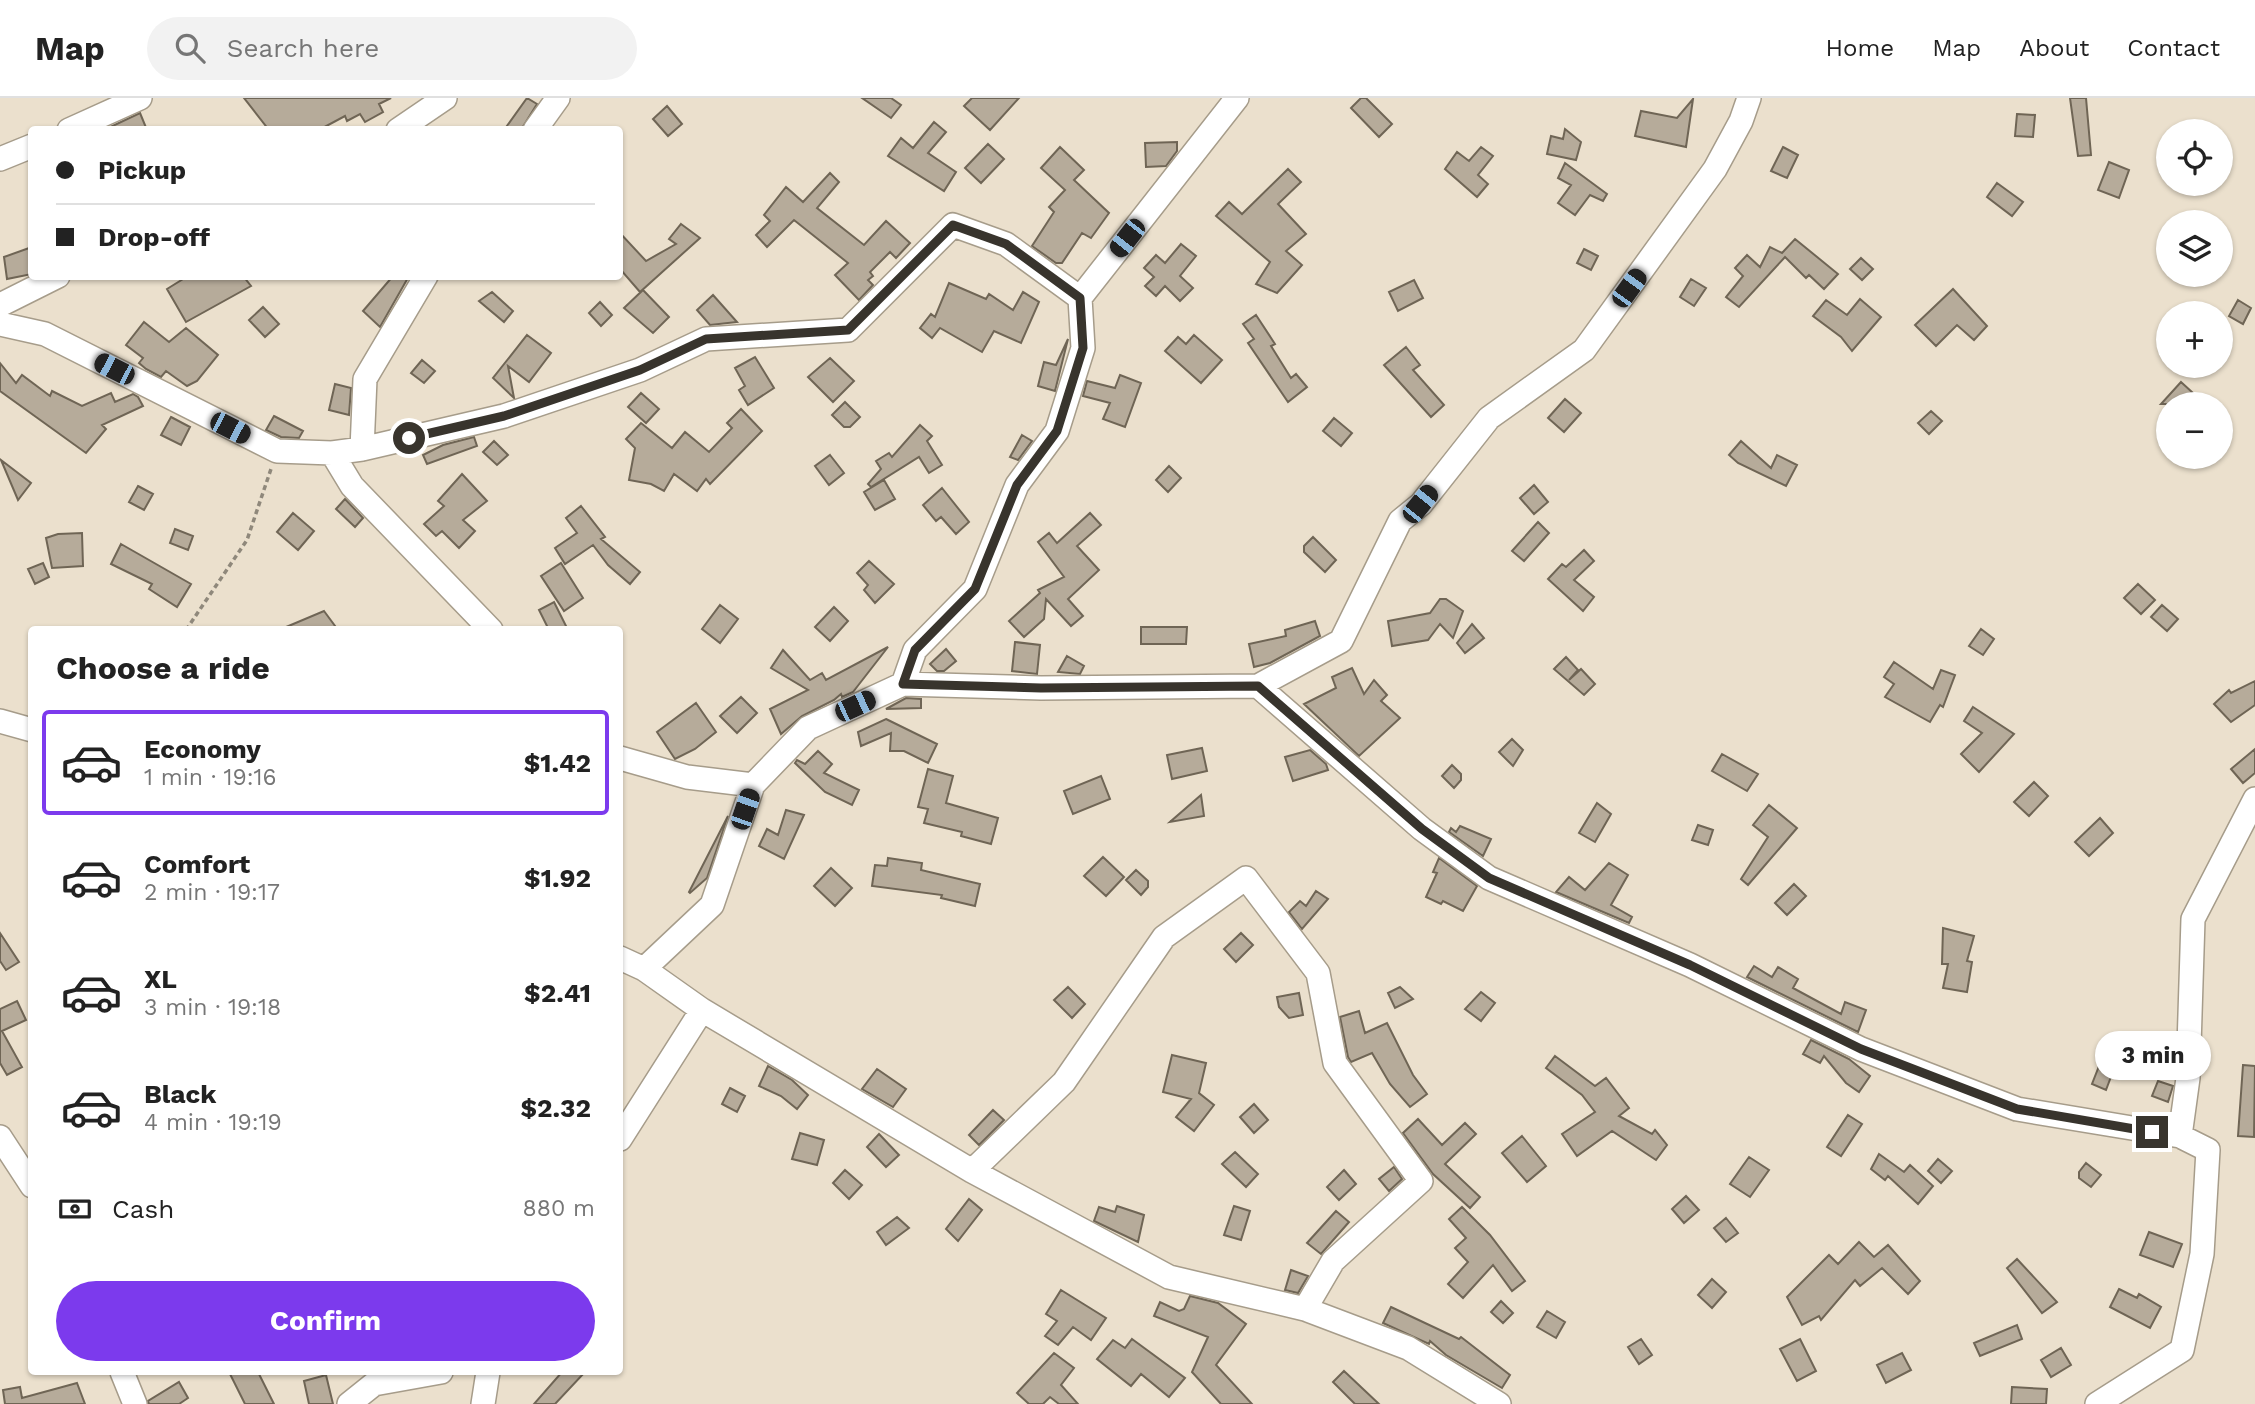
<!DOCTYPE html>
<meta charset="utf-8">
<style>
body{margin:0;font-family:"Work Sans",sans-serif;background:#f2f2f2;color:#222;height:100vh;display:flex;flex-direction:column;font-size:26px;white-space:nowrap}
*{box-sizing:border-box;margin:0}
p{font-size:23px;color:#767676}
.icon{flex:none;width:38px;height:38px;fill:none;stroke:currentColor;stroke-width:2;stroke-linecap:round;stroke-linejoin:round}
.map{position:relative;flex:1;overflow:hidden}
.drawer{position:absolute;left:28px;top:528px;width:595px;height:749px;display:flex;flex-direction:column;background:#fff;border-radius:7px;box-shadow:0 2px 5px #0004}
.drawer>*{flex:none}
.top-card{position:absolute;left:28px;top:28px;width:595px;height:154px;border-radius:7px;box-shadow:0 2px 5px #0004;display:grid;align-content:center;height:154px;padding:0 28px;background:#fff}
.fabs{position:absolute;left:2156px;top:21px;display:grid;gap:14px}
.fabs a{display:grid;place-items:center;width:77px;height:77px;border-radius:50%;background:#fff;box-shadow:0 2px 5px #0004;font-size:35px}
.end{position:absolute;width:32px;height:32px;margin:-16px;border:9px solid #38342d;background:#fff;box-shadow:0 0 0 4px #fff}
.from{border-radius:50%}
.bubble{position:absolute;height:49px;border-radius:24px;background:#fff;box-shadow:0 2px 5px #0004;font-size:23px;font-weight:700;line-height:49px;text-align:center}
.car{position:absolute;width:21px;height:42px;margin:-21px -10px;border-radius:9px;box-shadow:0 0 5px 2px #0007;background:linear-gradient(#222 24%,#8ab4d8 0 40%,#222 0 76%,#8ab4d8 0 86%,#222 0)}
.top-card b{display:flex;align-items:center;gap:24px;height:66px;font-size:26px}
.top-card b+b{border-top:2px solid #e0e0e0}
.top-card i{width:18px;height:18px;background:#222}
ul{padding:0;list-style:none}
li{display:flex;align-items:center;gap:21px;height:105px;margin:0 14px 10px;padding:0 14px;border:4px solid transparent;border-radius:7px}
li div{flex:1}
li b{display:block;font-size:26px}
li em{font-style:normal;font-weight:700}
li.selected{border-color:#7c3aed}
li>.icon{width:63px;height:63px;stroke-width:1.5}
h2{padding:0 28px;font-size:32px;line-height:84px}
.pay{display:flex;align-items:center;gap:18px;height:77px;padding:0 28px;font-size:26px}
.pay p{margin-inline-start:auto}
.action{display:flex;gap:14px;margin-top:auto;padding:14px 28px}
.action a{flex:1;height:80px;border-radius:42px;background:#7c3aed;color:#fff;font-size:28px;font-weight:700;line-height:80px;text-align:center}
header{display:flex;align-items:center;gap:42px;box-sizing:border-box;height:98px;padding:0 35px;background:#fff;border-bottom:2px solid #e0e0e0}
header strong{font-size:33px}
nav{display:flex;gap:38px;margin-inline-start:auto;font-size:24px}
.search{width:490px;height:63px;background:#f2f2f2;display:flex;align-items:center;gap:18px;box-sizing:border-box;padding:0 24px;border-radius:38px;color:#767676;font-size:26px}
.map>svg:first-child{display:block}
.building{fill:#b6ab9a;stroke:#6f6555;stroke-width:2}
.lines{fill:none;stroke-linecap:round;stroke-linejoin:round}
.minor-casing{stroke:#a69c8a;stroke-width:26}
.path{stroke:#8f887b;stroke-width:3.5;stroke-dasharray:5 3.5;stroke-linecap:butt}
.minor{stroke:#fff;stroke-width:23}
.route{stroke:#38342d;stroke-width:9}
</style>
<header>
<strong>Map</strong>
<div class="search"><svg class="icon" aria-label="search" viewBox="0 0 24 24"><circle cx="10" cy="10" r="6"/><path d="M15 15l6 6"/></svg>Search here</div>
<nav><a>Home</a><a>Map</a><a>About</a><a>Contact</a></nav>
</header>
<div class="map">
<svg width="2255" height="1306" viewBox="0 0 2255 1306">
<rect width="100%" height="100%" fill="#ebe0cd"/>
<path class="building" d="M244,0h147l-12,6 4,8 -18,10 -5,-8 -13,7 -2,-5 -26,14h-50z
M527,0l10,6 -16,26h-17z
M862,0h29l10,7 -10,13z
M972,0h47l-29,32 -26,-24z
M1361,0h5l26,26 -13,13 -28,-29z
M2070,0h16l5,57 -13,1z
M1693,1l-7,48 -51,-11 6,-25 36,7z
M667,8l15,18 -14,12 -15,-17z
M140,15l7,17h-43z
M2017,16l18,1 -2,22 -18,-1z
M934,24l12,10 -18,21 28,19 -12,19 -56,-35 13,-18 12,10z
M1565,31l16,13 -5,18 -29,-6 4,-18 12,3z
M1177,44v9l-11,15 -20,1 -1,-24z
M988,46l16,15 -23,24 -16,-15z
M1060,49l24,23 -10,10 35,33 -18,25 -9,-5 -20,30h-6l-24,-17 22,-34 -5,-5 16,-17 -24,-22z
M1481,49l12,9 -15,19 10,9 -11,13 -32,-28 12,-17 12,9z
M1783,49l15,8 -11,23 -16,-7z
M2109,64l20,8 -10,28 -21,-8z
M1565,65l42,31 -4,7 -13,-6 -15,20 -17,-12 13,-18 -13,-7z
M1288,71l13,13 -23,22 28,30 -20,17 16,14 -25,28 -21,-9 14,-22 -54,-46 13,-14 13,12z
M830,75l9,9 -22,26 47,37 22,-24 24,22 -14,15 -6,-6 -20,20 3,4 -5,4 5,5 -14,15 -24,-25 13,-12 -54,-43 -27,27 -11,-12 14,-14 -6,-6 22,-28 17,15z
M1997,85l26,19 -11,14 -25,-19z
M681,126l19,14 -60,54 -20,-23v-36l26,28 30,-17 -7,-5z
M1795,141l43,35 -14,15 -15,-14 -3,3 -21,-21 -46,50 -13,-10 17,-21 -8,-8 12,-13 13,12 10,-20 12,6z
M1181,146l15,12 -16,20 13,12 -13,13 -15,-15 -9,10 -11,-10 9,-9 -10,-9 12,-13 9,8z
M32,149v27l-25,5 -3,-22z
M1584,151l14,7 -7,14 -14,-7z
M1861,160l12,11 -11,11 -12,-11z
M188,178h55l8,10 -65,36 -19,-33z
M393,178h16l-29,51 -17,-16z
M1691,181l15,9 -12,18 -14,-9z
M1414,182l9,18 -25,13 -9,-19z
M949,185l37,16 3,-5 24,16 10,-18 16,10 -18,41 -27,-12 -12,21 -42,-24 -8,10 -12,-10 11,-14 4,3z
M1953,191l34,37 -13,14 -17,-15 -21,21 -21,-21z
M643,192l26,27 -16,16 -29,-25z
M492,194l21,19 -9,11 -25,-21z
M713,197l24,27 -27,3 -13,-15z
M1860,201l21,18 -29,34 -11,-14 -28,-21 13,-16 21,15z
M2238,202l13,8 -8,16 -14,-8z
M600,204l12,13 -11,11 -12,-13z
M263,209l16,17 -14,13 -16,-17z
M1256,217l19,29 -4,2 20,32 5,-4 11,13 -19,15 -40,-59 6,-4 -11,-15z
M144,224l25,20 17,-14 32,27 -21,26 -10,5 -21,-15 -5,6 -15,-8 -7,-6 4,-5 -17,-13z
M527,237l24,18 -22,29 -21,-16 6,32 -21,-20z
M1194,237l28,25 -21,23 -36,-32 13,-14 8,7z
M1068,241l-13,52 -17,-5 6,-24 12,3z
M1406,249l14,18 -7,5 31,35 -13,12 -47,-52z
M755,259l19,31 -26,17 -9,-15 6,-4 -10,-18z
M830,260l24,23 -21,21 -25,-25z
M422,262l13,11 -11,12 -13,-10z
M0,265l16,20 6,-8 28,21 2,-5 30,15 29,-13 4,9 18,-8 5,3 5,9 -41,19 4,4 -20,24 -86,-62z
M1120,277l21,8 -16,44 -22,-8 7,-16 -27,-7 4,-15 28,7z
M2181,284l24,22h-44z
M335,286l16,4 -2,27 -20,-5z
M641,295l18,16 -13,14 -18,-16z
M1565,301l16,14 -17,19 -16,-14z
M845,304l15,15 -10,10h-6l-12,-12z
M741,311l21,22 -52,53 -4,-5 -9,12 -23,-17 -10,17 -13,-7 -22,-4 6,-32 -9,-9 15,-16 31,25 13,-16 24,20 23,-24 -5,-5z
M1931,313l11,10 -13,13 -11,-11z
M274,318l29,15 -4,7 -18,-1 -15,-7z
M171,319l19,10 -9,18 -20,-10z
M1334,320l18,15 -11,13 -18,-15z
M920,327l12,11 -5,5 15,24 -13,8 -10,-16 -48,30 -3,-3 13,-15 -5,-8 13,-8 3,4z
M1022,337l10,6 -14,19 -8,-3z
M474,339l3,9 -50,18 -4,-9 20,-10z
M494,343l14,14 -11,10 -14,-13z
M1741,343l30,27 6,-13 20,10 -11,21 -48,-23 -9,-8z
M830,357l14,18 -15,12 -14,-19z
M1,362l30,23 -13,17z
M1169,368l12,12 -13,14 -12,-12z
M462,376l25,27 -24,19 12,11 -16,17 -17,-17 -6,5 -12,-12 20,-18 -6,-5z
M884,382l11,19 -20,11 -11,-18z
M1534,387l14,17 -14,12 -14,-16z
M138,388l15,8 -9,16 -15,-8z
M942,390l27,34 -13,12 -15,-17 -5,4 -13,-16z
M345,401l18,19 -8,9 -19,-18z
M581,408l24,31 -4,2 39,33 -10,12 -22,-19 -15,-20 -28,19 -10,-16 22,-15 -11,-15z
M293,415l21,18 -16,19 -21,-18z
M1090,415l11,12 -24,21 22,24 -31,29 15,17 -12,10 -25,-27 -2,20 -20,18 -15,-16 31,-28 -2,-3 26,-13 -26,-35 11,-9 8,10z
M1538,424l11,11 -25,28 -12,-10z
M175,431l18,7 -5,14 -18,-7z
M82,435l1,33 -31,2 -6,-30 12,-4z
M1313,439l23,23 -11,12 -21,-20v-6z
M121,446l70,40 -14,23 -28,-18 3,-5 -41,-20z
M1584,452l10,11 -20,19 20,17 -11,14 -35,-32 14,-15 4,3z
M869,463l25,23 -19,19 -11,-13 4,-5 -11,-12z
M43,465l6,14 -14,7 -7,-15z
M561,465l22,35 -19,13 -23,-35z
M2138,486l17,16 -14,14 -17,-16z
M1440,501h6l17,12 -10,27 -13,-14 -12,16 -36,6 -4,-25 42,-8z
M554,504l14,28h-19l-10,-20z
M720,507l18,14 -18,24 -18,-14z
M2162,507l16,14 -11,12 -16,-14z
M834,509l14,14 -18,20 -15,-14z
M324,513l14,19h-59z
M1315,523l5,15 -50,27 -16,4 -5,-23 37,-8 -1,-6z
M1472,526l12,14 -19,15 -8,-10z
M1141,529h46l-1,17h-45z
M1981,531l13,10 -11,16 -14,-9z
M1015,544l25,3 -3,29 -25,-3z
M888,549l-35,45 -11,5 -1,-3 -7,6 -32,16 -21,18 -11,-25 38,-19 -37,-22 12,-18 27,30 12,-7 4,7z
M946,551l10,12 -12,10h-7l-7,-7z
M1067,558l17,10 -4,8 -22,-2z
M1566,559l12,13 -9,10 12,-11 14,15 -11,11 -30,-26z
M1894,564l39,27 8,-19 14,5 -12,32 -3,-2 -10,17 -45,-25 9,-13 -10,-7z
M1352,570l12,26 10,-14 13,15 -6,6 19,17 -41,38 -55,-52 32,-16 -4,-11z
M2255,583v24l-24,17 -17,-18 15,-14 2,3z
M741,599l16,16 -20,20 -17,-17z
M906,600l15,1v9l-35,1z
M696,605l20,29 -21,17 -20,10 -18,-27z
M1973,609l41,27 -35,38 -18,-18 21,-21 -18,-12z
M886,621l51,25 -9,19 -24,-12h-14l1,-18 -30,13 -3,-14z
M1512,641l11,11 -10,16 -14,-14z
M1202,650l5,23 -35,8 -5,-24z
M2255,651v24l-12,10 -12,-14z
M1310,652l16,14 2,6 -35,11 -8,-24z
M818,653l14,13 -8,9 35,17 -7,15 -27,-13 -30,-29 2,-3 8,4z
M1722,656l36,20 -11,17 -35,-20z
M1452,667l9,9v6l-7,8 -12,-12z
M928,671l25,7 -7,27 52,15 -7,26 -30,-8 1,-4 -38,-9 4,-14 -10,-2z
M1101,678l9,23 -37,15 -9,-23z
M2034,684l14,14 -19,20 -15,-14z
M1201,697l3,21 -34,6z
M1597,705l14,11 -16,28 -16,-9z
M1769,707l28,23 -49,57 -7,-6 27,-42 -15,-12z
M786,712l18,5 -20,44 -25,-13 8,-17 11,6z
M728,718l-21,62 -17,15 -1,-1z
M2100,720l13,15 -24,23 -14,-14z
M1698,727l15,5 -5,15 -16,-5z
M1460,728l31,13 -8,17 -34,-24 2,-4 5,4z
M1103,759l21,20 -18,19 -22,-20z
M888,760l34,5 -1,7 59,14 -5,22 -34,-8 1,-3 -70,-9 3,-21 12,1z
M1439,760l38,28 -14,25 -20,-10 -2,3 -15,-7 11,-24 -4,-1z
M1609,765l19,12 -17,30 21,12 -3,6 -73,-31 13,-15 16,13z
M831,770l21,20 -17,18 -21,-20z
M1136,772l12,11v6l-7,8 -15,-15z
M1794,786l12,12 -19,19 -12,-12z
M1316,793l12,8 -26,30 -13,-17 11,-11 6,5z
M1943,830l31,8 -7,25 5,1 -5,30 -24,-4 5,-24h-6z
M0,835l19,29 -13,8 -6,-9z
M1241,835l12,12 -17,17 -12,-13z
M1754,868l18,11 6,-10 20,12 -5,9 48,26 4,-12 21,8 -8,22 -111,-55z
M1068,889l17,17 -13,14 -18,-18z
M1400,889l13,12 -18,9 -7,-15z
M1481,894l14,11 -14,18 -16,-12z
M1299,895l4,22 -14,3 -10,-11 -2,-10z
M17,903l9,19 -24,11 20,36 -15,8 -7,-12v-54z
M1359,913l6,22 22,-10 26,52 14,19 -17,13 -20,-23 -18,-31 -21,9 -3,-5 -8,-40z
M1811,942l38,19 21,17 -11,16 -13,-9 -22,-27 -4,7 -17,-9z
M1172,957l34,8 -7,30 15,12 -20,26 -18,-14 15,-18 -28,-7z
M1555,958l40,30 11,-8 23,30 -10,8 33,18 3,-4 12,15 -11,15 -44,-29 -35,25 -15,-22 33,-22 -13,-17 -36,-27z
M2101,963l14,5 -9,24 -14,-6z
M2243,967l12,1 -1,71 -16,-1z
M768,968l24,14 16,15 -11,14 -16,-13 -22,-10z
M877,971l29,20 -13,18 -31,-18z
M2158,983l15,5 -5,16 -16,-6z
M730,990l15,8 -8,16 -15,-8z
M1254,1006l14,16 -14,13 -14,-16z
M993,1012l11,10 -25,25 -10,-10z
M1848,1017l14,9 -21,32 -14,-9z
M1418,1021l24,26 23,-22 11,11 -31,30 35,33 -10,11 -37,-34 -30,-41z
M800,1035l24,7 -7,25 -25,-6z
M879,1036l20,21 -13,12 -19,-20z
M1522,1038l24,30 -19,16 -25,-29z
M1235,1054l23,22 -12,13 -24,-23z
M1879,1056l25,18 6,-7 23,21 -15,18 -30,-28 -3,4 -14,-11z
M1749,1059l20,13 -19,27 -20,-13z
M1938,1061l14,12 -11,12 -13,-12z
M2086,1065l15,12 -10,12 -12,-9v-6z
M1394,1069l8,12 -13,12 -10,-12z
M845,1072l17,15 -13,14 -16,-16z
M1344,1072l12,14 -17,16 -12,-13z
M1686,1098l13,14 -15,13 -12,-14z
M969,1101l13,11 -24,31 -12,-12z
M1117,1108l27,9 -6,27 -44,-21 5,-14 16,5z
M1234,1108l16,5 -9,29 -17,-5z
M1462,1109l28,28 35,46 -13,10 -19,-26 -30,33 -15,-14 20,-22 -13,-14 11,-10 -17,-19z
M1336,1113l13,11 -28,32 -14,-11z
M897,1119l12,11 -23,17 -9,-13z
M1726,1120l12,15 -12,9 -12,-14z
M2149,1134l33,12 -9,23 -33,-12z
M1859,1144l15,15 14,-12 32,36 -12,13 -26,-26 -22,18 -5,-6 -34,40 -2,-4 -17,9 -15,-28 42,-42 9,9z
M2017,1161l40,43 -15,11 -35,-45z
M1291,1172l17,6 -10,17 -13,-3z
M1712,1181l14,13 -14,16 -14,-13z
M2119,1191l18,9 2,-4 22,13 -11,21 -40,-21z
M1061,1192l45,28 -15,22 -18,-13 -15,18 -13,-9 12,-15 -11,-7z
M1190,1198l28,7 28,21 -30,41 36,39h-31l-29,-32 16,-35 -54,-21 6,-14 19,9 5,-2z
M1501,1203l12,12 -10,10 -12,-11z
M1391,1209l68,32 2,-2 49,38 -8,13 -56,-33 -16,-14 -1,3 -46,-21z
M1547,1213l18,11 -9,16 -19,-11z
M2017,1227l5,14 -42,17 -6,-13z
M1132,1241l53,39 -16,19 -28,-23 -10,12 -34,-27 16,-19 12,8z
M1641,1241l11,16 -13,9 -11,-17z
M1800,1241l16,32 -19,10 -17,-32z
M2061,1250l10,17 -20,12 -10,-17z
M1054,1255l20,15 -13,17 17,19h-19l-9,-7 -7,7h-14l-12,-11z
M1902,1255l9,17 -25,13 -9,-18z
M1344,1273l35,33h-24l-22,-22z
M229,1274h29l16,32h-29z
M562,1274h23l-30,32h-21z
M326,1277l7,29h-24l-5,-23z
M179,1284l9,16 -9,6h-30l-1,-3z
M77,1285l8,21h-80l-2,-14 17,-3 2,11z
M2012,1289l35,2 -1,15h-35z"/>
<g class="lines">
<g class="minor-casing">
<path id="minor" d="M69,32l71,-32
M398,32l47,-32
M535,32l23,-32
M0,61l32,-13
M0,207l58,-29
M0,226l45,10 232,117 55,2 30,-4 142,-33 136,-46 66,-31 142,-9 105,-105 53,19 74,54
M362,351l3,-70 61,-103
M332,355l20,33 139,144
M903,586l138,4 217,-2 164,143 67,49 201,87 171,84 156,60 163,27 28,14 -6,104 -20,96 -85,54
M1258,588l83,-45 59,-120 21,-17 68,-86 95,-68 131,-181 26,-48 8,-23
M0,623l32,9
M620,660l67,19 66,8
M620,860l24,11 58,41 270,161 197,106 136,32 103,39 91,56
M644,871l68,-64 41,-120 55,-57 95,-44 12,-34 60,-61 42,-104 40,-54 26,-83 -3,-50 157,-200
M2180,1038l8,-58 5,-159 62,-120
M0,1039l32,49
M620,1041l82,-129
M972,1073l92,-89 100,-145 82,-59 72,95 17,90 86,118 -88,80 -28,48
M122,1274l13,32
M349,1306l25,-20 67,-12
M483,1306l5,-32"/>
</g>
<path class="path" d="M186,532l61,-90 24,-71"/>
<use href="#minor" class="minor"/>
</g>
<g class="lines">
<path class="route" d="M409,340l95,-22 136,-46 66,-31 142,-9 105,-105 53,19 74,54 3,50 -26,83 -40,54 -42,104 -60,61 -12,34 138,4 217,-2 164,143 67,49 201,87 171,84 156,60 135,23"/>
</g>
</svg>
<div class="fabs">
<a><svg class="icon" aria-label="locate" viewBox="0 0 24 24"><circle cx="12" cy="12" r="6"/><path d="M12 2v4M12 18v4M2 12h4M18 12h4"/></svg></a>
<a><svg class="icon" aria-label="layers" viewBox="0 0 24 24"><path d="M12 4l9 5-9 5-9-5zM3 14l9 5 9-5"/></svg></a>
<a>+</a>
<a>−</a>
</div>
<i class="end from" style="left:409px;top:340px"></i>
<i class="end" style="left:2152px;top:1034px"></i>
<div class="bubble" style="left:2095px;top:933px;width:116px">3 min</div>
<i class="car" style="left:1127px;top:140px;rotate:218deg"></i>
<i class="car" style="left:1629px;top:190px;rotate:36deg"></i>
<i class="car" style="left:114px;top:271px;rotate:297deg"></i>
<i class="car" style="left:230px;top:330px;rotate:117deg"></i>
<i class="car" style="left:1420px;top:406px;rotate:39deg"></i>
<i class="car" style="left:855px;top:608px;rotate:65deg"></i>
<i class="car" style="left:745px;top:711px;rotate:19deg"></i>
<div class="top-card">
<b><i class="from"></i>Pickup</b>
<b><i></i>Drop-off</b>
</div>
<section class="drawer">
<h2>Choose a ride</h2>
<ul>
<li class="selected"><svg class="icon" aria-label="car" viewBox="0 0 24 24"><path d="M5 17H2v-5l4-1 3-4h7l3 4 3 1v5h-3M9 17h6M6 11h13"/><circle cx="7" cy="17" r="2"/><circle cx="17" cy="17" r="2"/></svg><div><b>Economy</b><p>1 min · 19:16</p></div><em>$1.42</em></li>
<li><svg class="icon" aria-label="car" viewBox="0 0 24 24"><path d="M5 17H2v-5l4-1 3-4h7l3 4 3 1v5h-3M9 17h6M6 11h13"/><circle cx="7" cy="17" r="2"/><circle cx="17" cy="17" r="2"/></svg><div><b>Comfort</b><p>2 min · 19:17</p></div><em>$1.92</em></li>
<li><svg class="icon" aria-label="car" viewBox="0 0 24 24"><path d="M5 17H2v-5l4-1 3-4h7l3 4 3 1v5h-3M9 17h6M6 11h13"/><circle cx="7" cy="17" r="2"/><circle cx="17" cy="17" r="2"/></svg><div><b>XL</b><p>3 min · 19:18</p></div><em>$2.41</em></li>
<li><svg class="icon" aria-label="car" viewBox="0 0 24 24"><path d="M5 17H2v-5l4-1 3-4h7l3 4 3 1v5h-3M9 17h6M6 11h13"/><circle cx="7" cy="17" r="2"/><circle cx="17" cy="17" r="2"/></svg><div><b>Black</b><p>4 min · 19:19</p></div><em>$2.32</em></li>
</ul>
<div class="pay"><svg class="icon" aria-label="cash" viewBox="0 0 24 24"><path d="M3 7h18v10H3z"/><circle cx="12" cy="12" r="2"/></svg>Cash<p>880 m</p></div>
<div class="action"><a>Confirm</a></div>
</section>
</div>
